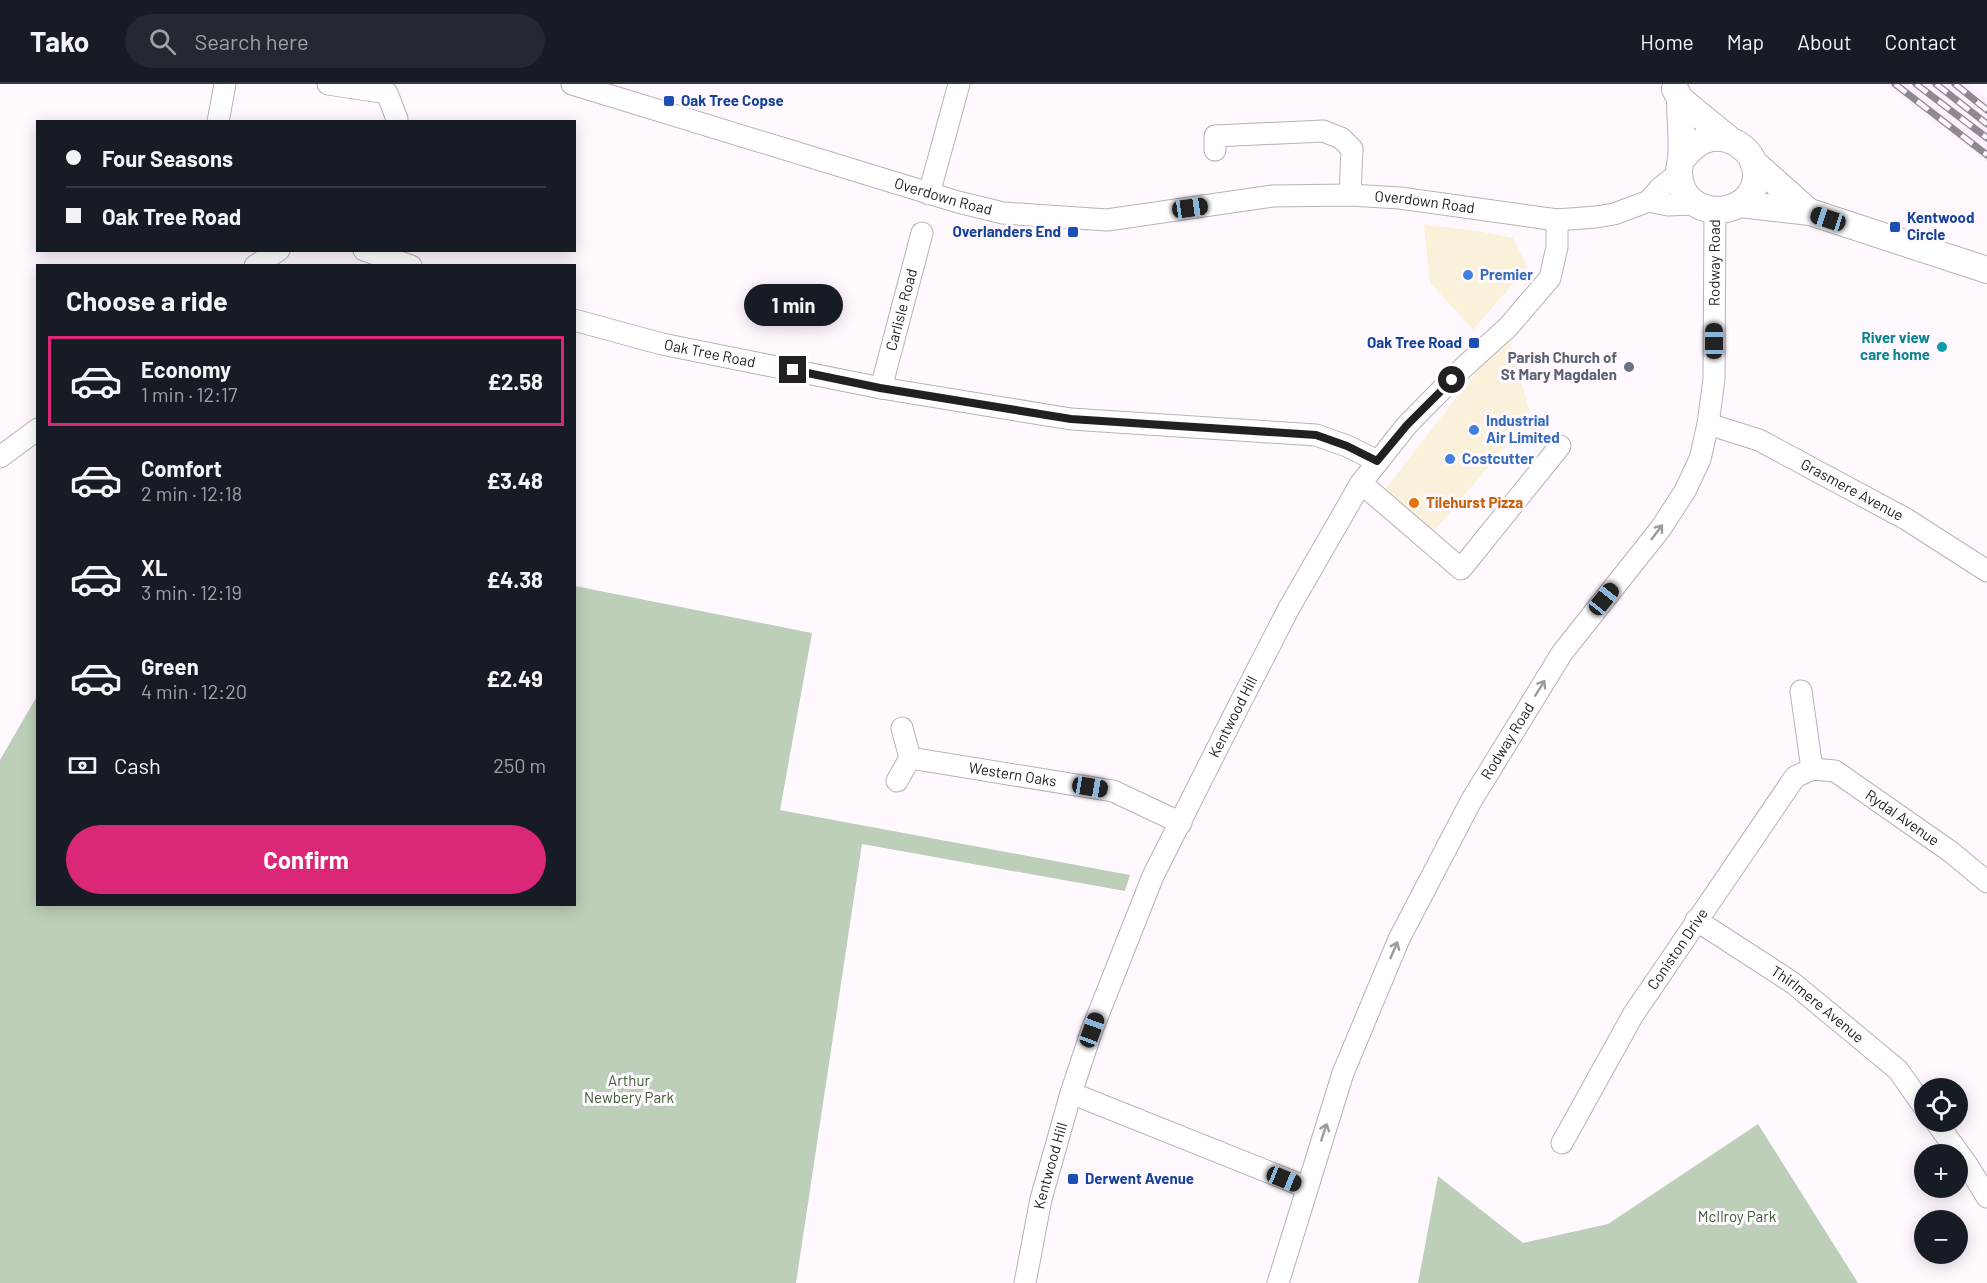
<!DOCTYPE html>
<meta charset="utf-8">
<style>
body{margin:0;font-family:Barlow,sans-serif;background:#242831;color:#f1f3f6;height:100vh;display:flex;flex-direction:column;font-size:22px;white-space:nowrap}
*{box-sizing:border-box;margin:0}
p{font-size:20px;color:#9ea1a6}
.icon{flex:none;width:33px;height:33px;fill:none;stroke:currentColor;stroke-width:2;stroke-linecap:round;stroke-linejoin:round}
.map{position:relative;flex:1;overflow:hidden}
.details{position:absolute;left:36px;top:180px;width:540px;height:642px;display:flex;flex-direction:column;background:#171b24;border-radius:0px;box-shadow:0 3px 15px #0003}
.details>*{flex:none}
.banner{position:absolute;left:36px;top:36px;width:540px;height:132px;border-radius:0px;box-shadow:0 3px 15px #0003;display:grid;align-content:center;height:132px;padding:0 30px;background:#171b24}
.controls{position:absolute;left:1914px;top:994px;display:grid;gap:12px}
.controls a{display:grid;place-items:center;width:54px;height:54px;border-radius:50%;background:#171b24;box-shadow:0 3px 15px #0003;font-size:30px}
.end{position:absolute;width:27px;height:27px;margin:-14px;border:8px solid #232023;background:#fff;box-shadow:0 0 0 3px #fff}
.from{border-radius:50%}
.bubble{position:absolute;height:42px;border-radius:21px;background:#171b24;box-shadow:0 3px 15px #0003;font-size:20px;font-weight:700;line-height:42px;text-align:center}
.car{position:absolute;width:18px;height:36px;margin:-18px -9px;border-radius:8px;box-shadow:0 0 4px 2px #0007;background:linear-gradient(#222 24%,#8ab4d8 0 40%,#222 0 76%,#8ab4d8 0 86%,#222 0)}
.banner b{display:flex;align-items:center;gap:21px;height:57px;font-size:22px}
.banner b+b{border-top:2px solid #363941}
.banner i{width:15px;height:15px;background:#f1f3f6}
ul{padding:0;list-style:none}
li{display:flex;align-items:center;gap:18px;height:90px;margin:0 12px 9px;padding:0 18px;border:3px solid transparent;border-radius:0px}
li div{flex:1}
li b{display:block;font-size:22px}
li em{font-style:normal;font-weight:700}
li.on{border-color:#db2777}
li>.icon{width:54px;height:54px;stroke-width:1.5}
h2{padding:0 30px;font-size:27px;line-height:72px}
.pay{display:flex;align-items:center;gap:15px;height:66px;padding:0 30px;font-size:22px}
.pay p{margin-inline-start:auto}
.button{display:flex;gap:12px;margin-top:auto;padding:12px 30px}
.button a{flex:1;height:69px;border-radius:36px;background:#db2777;color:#fff;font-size:24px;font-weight:700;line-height:69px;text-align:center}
header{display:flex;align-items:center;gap:36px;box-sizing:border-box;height:84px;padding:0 30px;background:#171b24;border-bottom:2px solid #363941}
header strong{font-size:28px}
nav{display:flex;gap:33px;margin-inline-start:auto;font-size:21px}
.search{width:420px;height:54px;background:#242831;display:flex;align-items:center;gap:15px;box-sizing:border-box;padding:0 21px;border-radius:33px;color:#9ea1a6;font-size:22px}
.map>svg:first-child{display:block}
.commercial{fill:#faf1db}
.built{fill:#feeffe}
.green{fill:#bdcfb9}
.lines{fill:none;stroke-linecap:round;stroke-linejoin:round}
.minor-casing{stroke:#b9b0b9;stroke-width:23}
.major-casing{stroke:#b9b0b9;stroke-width:28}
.minor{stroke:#fff;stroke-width:21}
.major{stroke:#fff;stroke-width:26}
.rail-casing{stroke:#8e898e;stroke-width:7}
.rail{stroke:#fff9ff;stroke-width:4.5;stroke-dasharray:14;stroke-linecap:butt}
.oneway{stroke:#9c9b9c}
.route{stroke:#232023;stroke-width:8}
.transit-dot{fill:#1a4fb4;stroke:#fff9ff;stroke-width:2}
.shop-dot{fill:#3f7fe0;stroke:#fff9ff;stroke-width:2}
.culture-dot{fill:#0f9aa8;stroke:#fff9ff;stroke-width:2}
.worship-dot{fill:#6b7280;stroke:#fff9ff;stroke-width:2}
.food-dot{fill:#e8710a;stroke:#fff9ff;stroke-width:2}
.labels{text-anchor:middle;stroke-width:6;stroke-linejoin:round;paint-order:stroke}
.transit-label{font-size:15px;font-weight:bold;fill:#164399;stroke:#fff9ff;text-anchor:start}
.street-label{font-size:15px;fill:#232023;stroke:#fff9ff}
.shop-label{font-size:15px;font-weight:bold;fill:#366cbe;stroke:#fff9ff;text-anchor:start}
.culture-label{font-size:15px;font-weight:bold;fill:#0d838f;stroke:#fff9ff;text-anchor:end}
.worship-label{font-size:15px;font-weight:bold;fill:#5b616d;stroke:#fff9ff;text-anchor:end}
.food-label{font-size:15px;font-weight:bold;fill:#c56008;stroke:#fff9ff;text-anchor:start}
.park-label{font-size:15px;fill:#3b5e33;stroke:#fff9ff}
</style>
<header>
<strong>Tako</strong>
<div class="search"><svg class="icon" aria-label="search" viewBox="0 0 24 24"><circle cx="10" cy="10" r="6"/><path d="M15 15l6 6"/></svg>Search here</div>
<nav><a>Home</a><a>Map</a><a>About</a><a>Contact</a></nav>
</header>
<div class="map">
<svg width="1987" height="1199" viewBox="0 0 1987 1199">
<rect width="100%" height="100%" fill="#fff9ff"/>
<path class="commercial" d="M1424,140l54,7 35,7 15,29 -55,63 -43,-47z
M1507,248l24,84 -99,118 -49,-42z"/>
<path class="built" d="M1885,0h84l18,14v64z"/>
<path class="green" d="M575,502l237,47 -32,177 350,65 -5,16 -263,-47 -66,439h-796v-523l37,-64 1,208h536z
M1758,1040l100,159h-440l20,-107 85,67 85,-19z"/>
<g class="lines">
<g class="minor-casing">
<g id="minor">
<path d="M328,0l59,9 10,26"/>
<path id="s1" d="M572,0l386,118 45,11 104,7 166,-24 77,-1 50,3 157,22 39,-3 18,-3 35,-13 11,-13 19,-15"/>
<path d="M218,38l7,-38"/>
<path d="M1215,66v-14l108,-5 18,7 11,11 -2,46"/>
<path d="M929,110l30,-110"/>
<path d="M1649,117l19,4 27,-1"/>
<path d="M364,166l47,16"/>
<path d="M255,182l24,-16"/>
<path id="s2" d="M574,236l88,24 219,44 190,31 245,16 31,11 30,15"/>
<path id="s3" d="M881,304l41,-155"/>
<path id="s4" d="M1708,340l51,16 147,79 81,52"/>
<path d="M0,373l38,-28"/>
<path d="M1361,399l100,86 99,-123"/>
<path d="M1801,607l11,78"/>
<path id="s5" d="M910,674l203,33 68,32"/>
<path id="s6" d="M1812,685l23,2 116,81 36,30"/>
<path d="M897,697l13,-23 -8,-30"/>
<path id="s7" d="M1696,836l97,63 105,87 26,37"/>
<path d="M1071,1009l235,94"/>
<path d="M1936,1038l32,44 19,31"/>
<path id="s8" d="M1562,1059l71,-128 162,-238 17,-8"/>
<path id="s9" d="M1025,1199l16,-84 30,-106 21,-63 61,-154 82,-163 54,-105 72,-125 46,-58 58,-59 43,-39 42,-49 7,-31v-27"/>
<path id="s10" d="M1278,1199l65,-210 56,-134 72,-138 91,-148 99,-125 24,-37 15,-32 8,-35 6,-45 1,-169"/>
</g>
</g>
<g class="major-casing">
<path id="major" d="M1675,5l5,10 49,40
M1680,15c0,20 3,41 1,60 -1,5 -2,9 -2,14 2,52 79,46 77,0 -1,-24 -29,-41 -51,-33 -10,3 -17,12 -24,20
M1753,78l56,50
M1740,120l70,8 177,58"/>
</g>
<use href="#minor" class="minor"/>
<use href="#major" class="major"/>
<g class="rail-casing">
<path id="rail" d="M1895,0l92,71
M1916,0l71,54
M1936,0l51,40
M1955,0l32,26"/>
</g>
<use href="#rail" class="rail"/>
</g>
<defs><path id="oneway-shaft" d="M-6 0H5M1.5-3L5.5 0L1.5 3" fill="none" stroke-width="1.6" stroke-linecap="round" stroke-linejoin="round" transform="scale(1.5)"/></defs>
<g class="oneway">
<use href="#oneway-shaft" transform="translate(1657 448) rotate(-53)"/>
<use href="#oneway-shaft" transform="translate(1540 604) rotate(-58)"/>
<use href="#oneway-shaft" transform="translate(1394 866) rotate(-67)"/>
<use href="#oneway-shaft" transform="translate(1324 1048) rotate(-72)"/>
</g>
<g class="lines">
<path class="route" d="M793,286l87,18 191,31 245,16 31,11 30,15 30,-36 45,-45"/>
</g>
<g class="transit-dot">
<rect x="663" y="11" width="12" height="12" rx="3"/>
<rect x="1889" y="137" width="12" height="12" rx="3"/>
<rect x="1067" y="142" width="12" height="12" rx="3"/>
<rect x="1468" y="253" width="12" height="12" rx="3"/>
<rect x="1067" y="1089" width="12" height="12" rx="3"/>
</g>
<g class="shop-dot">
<circle cx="1468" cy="191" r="6"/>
<circle cx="1474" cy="346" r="6"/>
<circle cx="1450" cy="375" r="6"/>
</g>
<circle class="culture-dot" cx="1942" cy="263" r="6"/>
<circle class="worship-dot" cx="1629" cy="283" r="6"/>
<circle class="food-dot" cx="1414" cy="419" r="6"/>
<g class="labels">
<g class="transit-label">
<text x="681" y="22">Oak Tree Copse</text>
<text x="1907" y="139">Kentwood<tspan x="1907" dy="17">Circle</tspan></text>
<text x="1061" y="153" text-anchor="end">Overlanders End</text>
<text x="1462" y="264" text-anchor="end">Oak Tree Road</text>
<text x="1085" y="1100">Derwent Avenue</text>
</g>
<g class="street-label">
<text dy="5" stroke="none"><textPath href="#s1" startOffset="388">Overdown Road</textPath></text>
<text dy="5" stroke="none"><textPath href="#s1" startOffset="874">Overdown Road</textPath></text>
<text dy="5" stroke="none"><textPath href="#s10" startOffset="1131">Rodway Road</textPath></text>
<text dy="5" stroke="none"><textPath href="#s3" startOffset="81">Carlisle Road</textPath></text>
<text dy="5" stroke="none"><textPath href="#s2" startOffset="140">Oak Tree Road</textPath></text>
<text dy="5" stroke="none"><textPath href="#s4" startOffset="159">Grasmere Avenue</textPath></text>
<text dy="5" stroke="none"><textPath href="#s9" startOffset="606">Kentwood Hill</textPath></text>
<text dy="5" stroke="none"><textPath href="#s10" startOffset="591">Rodway Road</textPath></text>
<text dy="5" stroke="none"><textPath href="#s5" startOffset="104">Western Oaks</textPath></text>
<text dy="5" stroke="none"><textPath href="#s6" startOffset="105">Rydal Avenue</textPath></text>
<text dy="5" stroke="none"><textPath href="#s8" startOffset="226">Coniston Drive</textPath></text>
<text dy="5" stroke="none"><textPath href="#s7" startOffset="148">Thirlmere Avenue</textPath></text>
<text dy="5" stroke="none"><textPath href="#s9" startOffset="120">Kentwood Hill</textPath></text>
</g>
<g class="shop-label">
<text x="1480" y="196">Premier</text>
<text x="1486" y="342">Industrial<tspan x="1486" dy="17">Air Limited</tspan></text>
<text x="1462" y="380">Costcutter</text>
</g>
<g class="culture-label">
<text x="1930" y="259">River view<tspan x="1930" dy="17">care home</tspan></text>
</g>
<g class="worship-label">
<text x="1617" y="279">Parish Church of<tspan x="1617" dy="17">St Mary Magdalen</tspan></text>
</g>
<g class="food-label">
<text x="1426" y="424">Tilehurst Pizza</text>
</g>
<g class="park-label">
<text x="629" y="1002">Arthur<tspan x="629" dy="17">Newbery Park</tspan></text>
<text x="1737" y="1138">McIlroy Park</text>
</g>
</g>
</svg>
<div class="controls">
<a><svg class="icon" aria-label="locate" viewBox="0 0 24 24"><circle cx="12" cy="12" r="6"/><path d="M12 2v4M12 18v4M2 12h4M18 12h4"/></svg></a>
<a>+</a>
<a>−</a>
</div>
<i class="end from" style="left:1452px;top:296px"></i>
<i class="end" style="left:793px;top:286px"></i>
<div class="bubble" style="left:744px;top:200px;width:99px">1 min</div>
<i class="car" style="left:1190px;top:124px;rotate:82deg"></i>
<i class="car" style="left:1828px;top:135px;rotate:288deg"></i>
<i class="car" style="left:1714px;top:257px;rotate:0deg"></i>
<i class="car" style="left:1604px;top:515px;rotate:39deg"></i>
<i class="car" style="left:1090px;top:703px;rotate:99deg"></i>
<i class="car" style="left:1092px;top:946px;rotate:20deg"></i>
<i class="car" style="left:1284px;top:1095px;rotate:112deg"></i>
<div class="banner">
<b><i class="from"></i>Four Seasons</b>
<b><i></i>Oak Tree Road</b>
</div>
<section class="details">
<h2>Choose a ride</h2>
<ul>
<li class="on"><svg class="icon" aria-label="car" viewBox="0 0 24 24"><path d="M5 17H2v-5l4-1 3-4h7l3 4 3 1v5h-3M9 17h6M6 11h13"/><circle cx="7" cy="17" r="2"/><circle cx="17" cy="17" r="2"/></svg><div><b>Economy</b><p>1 min · 12:17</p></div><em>£2.58</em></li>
<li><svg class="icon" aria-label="car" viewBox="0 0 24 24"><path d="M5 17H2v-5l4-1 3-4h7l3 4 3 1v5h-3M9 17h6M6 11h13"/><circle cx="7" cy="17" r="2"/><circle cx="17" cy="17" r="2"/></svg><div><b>Comfort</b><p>2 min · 12:18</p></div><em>£3.48</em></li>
<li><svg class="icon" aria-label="car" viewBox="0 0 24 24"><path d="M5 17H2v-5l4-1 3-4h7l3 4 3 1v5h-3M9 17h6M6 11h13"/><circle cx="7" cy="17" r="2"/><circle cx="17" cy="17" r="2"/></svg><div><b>XL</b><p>3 min · 12:19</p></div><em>£4.38</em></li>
<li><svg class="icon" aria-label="car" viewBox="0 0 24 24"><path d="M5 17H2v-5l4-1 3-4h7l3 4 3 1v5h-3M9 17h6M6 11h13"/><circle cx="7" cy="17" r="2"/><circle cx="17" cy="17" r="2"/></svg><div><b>Green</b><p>4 min · 12:20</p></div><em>£2.49</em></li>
</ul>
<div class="pay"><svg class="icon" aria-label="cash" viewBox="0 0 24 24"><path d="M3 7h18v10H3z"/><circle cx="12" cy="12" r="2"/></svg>Cash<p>250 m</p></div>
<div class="button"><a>Confirm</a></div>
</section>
</div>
